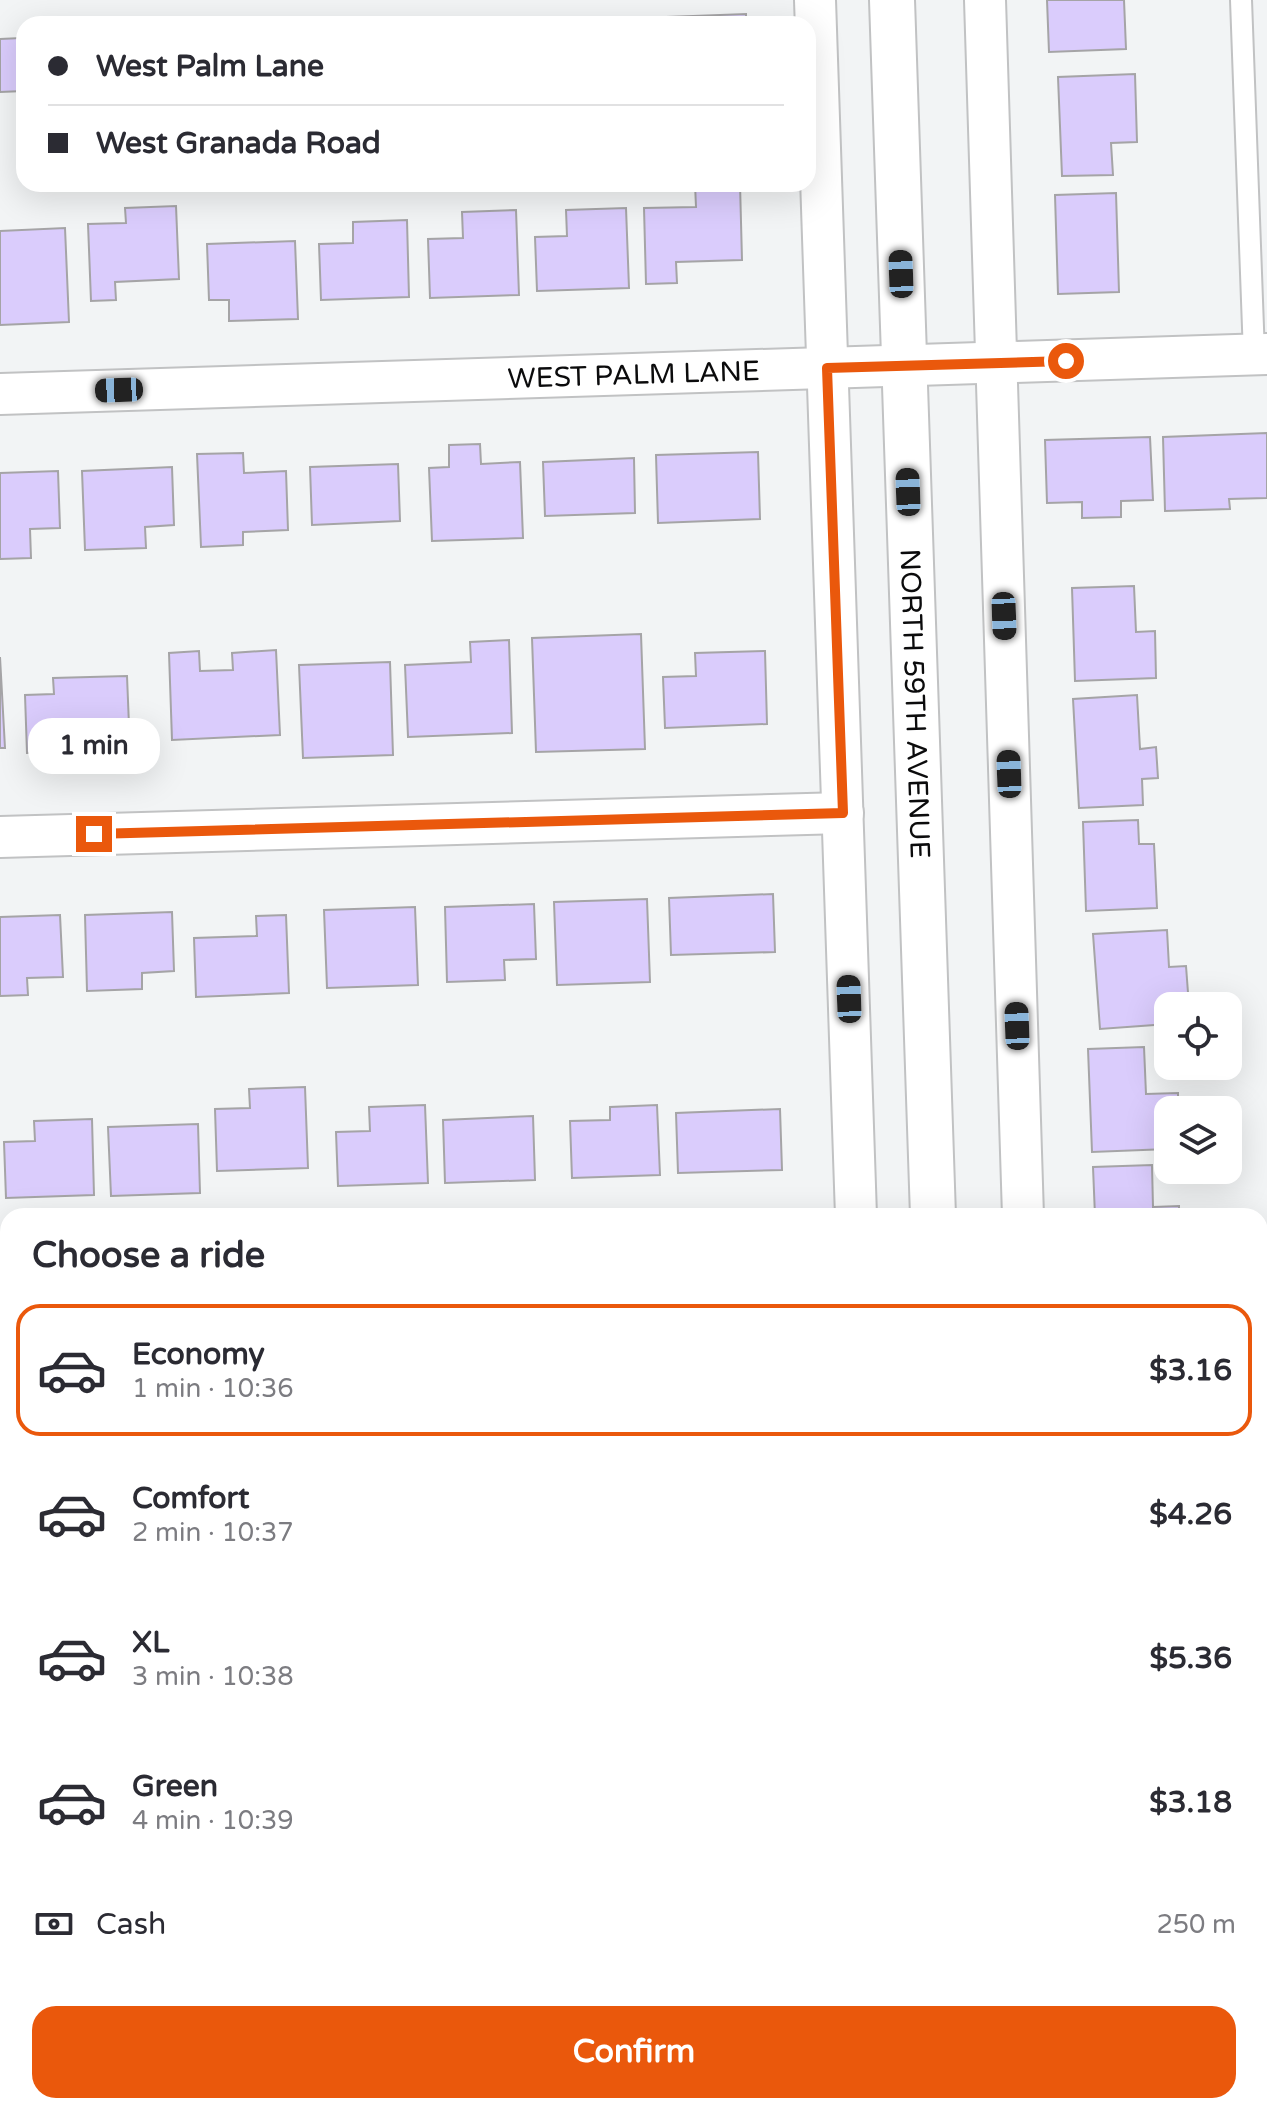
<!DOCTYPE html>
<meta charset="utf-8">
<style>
body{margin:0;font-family:"Varela Round",sans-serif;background:#f7f7f7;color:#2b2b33;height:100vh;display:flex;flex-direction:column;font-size:30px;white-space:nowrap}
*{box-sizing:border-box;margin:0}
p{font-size:26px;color:#7c7c81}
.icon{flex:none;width:44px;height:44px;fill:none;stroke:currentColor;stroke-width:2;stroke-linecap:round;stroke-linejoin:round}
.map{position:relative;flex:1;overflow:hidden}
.drawer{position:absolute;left:0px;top:1208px;width:1268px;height:906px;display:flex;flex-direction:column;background:#fff;border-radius:24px 24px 0 0;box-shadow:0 8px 32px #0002}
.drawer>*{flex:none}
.guide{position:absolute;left:16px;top:16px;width:800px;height:176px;border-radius:24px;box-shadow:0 8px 32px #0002;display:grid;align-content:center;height:176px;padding:0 32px;background:#fff}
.tools{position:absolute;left:1154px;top:992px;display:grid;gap:16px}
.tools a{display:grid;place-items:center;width:88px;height:88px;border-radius:16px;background:#fff;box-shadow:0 8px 32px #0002;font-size:40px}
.end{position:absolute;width:36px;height:36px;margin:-18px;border:10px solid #ea580c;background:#fff;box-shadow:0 0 0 4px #fff}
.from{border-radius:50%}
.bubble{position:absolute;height:56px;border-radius:24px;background:#fff;box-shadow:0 8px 32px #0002;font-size:26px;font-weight:800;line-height:56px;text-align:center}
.car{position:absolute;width:24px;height:48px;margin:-24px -12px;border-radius:10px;box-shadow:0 0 6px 2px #0007;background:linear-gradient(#222 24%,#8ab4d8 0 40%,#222 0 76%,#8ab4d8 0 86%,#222 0)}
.guide b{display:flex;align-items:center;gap:28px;height:76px;font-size:30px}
.guide b+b{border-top:2px solid #e1e1e2}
.guide i{width:20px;height:20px;background:#2b2b33}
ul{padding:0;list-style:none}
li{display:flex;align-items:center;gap:24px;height:132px;margin:0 16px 12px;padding:0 16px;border:4px solid transparent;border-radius:24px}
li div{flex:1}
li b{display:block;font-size:30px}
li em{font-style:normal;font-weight:800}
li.active{border-color:#ea580c}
li>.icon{width:72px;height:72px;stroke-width:1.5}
h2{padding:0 32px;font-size:36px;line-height:96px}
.pay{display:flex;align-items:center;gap:20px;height:88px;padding:0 32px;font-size:30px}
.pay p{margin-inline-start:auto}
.button{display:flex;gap:16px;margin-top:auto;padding:16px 32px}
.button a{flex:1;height:92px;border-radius:24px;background:#ea580c;color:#fff;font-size:32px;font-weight:800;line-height:92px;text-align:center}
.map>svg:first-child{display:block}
.commercial{fill:#f3e4f6}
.building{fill:#daccfc;stroke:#a5a4a6;stroke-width:2}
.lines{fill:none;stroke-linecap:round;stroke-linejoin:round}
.service-casing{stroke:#c1c2c3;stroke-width:24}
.minor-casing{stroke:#c1c2c3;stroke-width:44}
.secondary-casing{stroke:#c1c2c3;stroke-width:48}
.service{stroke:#fff;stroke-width:20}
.minor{stroke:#fff;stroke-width:40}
.secondary{stroke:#fff;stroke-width:44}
.route{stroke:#ea580c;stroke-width:10}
.labels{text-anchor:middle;stroke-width:8;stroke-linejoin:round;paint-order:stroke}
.street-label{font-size:28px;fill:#0b0b0c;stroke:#f2f4f5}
</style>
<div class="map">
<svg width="1267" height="2113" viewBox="0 0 1267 2113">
<rect width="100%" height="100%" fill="#f2f4f5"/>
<path class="commercial" d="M1260,1916h7v197h-238l-1,-7h232z
M311,2106h565v7h-573z"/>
<path class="building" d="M1047,0h77l2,49 -77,3z
M746,14v10h-106v-6z
M618,18v6h-88v-3z
M505,21v3h-101v-1z
M21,38l2,53 -23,1v-53z
M1135,74l2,68 -26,1 2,32 -51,1 -4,-99z
M695,184h45l2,76 -66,2 1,21 -31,1 -2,-76 52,-1z
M1116,193l3,99 -61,2 -3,-99z
M176,206l3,73 -64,3 1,18 -25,1 -3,-77 38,-1 -1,-15z
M626,208l3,80 -92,3 -2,-54 32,-1 -1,-26z
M516,210l3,85 -89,3 -2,-59 35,-1 -1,-26z
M407,220l2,77 -88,3 -2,-56 34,-1v-21z
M65,228l4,94 -69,3v-94z
M295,241l3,78 -69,2v-21h-20l-2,-56z
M1267,433v65l-38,1 1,10 -65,2 -2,-74z
M1150,437l3,63 -32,1v16l-39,1v-16l-35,1 -2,-63z
M480,444l1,20 39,-2 3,76 -91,3 -3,-73 20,-1v-22z
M758,452l2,67 -102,4 -2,-68z
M243,453l1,20 42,-2 2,59 -45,2v13l-42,2 -4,-93z
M634,458l1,55 -90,3 -2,-54z
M398,464l2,57 -88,4 -2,-58z
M172,467l2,58 -29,2 1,21 -61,2 -3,-79z
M58,471l2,57 -30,1 1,29 -31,1v-86z
M1134,586l2,46 19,-1 1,47 -81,3 -3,-93z
M641,634l4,115 -109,3 -4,-114z
M509,640l3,93 -104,4 -3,-72 66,-3 -1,-20z
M276,650l4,85 -108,5 -3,-87 30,-2 1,20 33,-1 -1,-17z
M765,651l2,73 -102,4 -2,-51 33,-1 -1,-23z
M0,657l5,91h-5z
M390,662l3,93 -90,3 -4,-93z
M127,676l3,74 -103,3 -2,-58 29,-1 -1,-16z
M1137,695l3,54 16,-2 2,31 -16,1 1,26 -64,3 -6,-109z
M1138,820l1,24h15l3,64 -71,3 -3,-89z
M773,894l2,58 -104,3 -2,-57z
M647,899l3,83 -93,3 -3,-83z
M534,904l2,55 -32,1 1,20 -58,2 -2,-75z
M415,907l3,78 -91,3 -3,-78z
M172,912l2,59 -32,2v16l-55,2 -2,-76z
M60,915l3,62 -36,1 1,17 -28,1v-79z
M286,915l3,78 -93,4 -2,-59 63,-2 -1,-20z
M1167,930l2,37 17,-1 3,40h-21v18l-68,5 -7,-95z
M1144,1047l2,47 32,-1v17h-10v39l-76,3 -4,-103z
M305,1087l3,81 -91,3 -2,-62 35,-1 -1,-19z
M425,1105l3,78 -90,3 -2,-54 34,-1 -1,-24z
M657,1105l3,70 -88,3 -2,-57 40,-1v-13z
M780,1109l2,61 -104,3 -2,-60z
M533,1116l2,64 -90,3 -2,-63z
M92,1119l2,76 -88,3 -2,-56 31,-1 -1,-20z
M198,1124l2,69 -89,3 -3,-69z
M1152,1165l1,42 26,-1v10h-84l-2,-49z
M0,1365h8v77h-8z
M1267,1750v80h-7v-79z
M8,1807v67l-7,1 -1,-67z
M1260,1981h7v106h-7z
M497,2106h52v7h-52z"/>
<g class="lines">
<g class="service-casing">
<path id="service" d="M1241,0l13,355
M1260,1893h7"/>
</g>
<g class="minor-casing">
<g id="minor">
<path d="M815,0l41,1216"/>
<path d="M985,0l38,1216"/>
<path id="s1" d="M0,394l1267,-40"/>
<path d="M0,837l843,-24"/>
<path d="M0,1279h8"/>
<path d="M1260,1666h7"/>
<path d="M0,1710l8,-1"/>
</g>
</g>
<g class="secondary-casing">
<g id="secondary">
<path id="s2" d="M892,0l41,1216"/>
<path d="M956,2106v7"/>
</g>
</g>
<use href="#service" class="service"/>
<use href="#minor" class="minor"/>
<use href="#secondary" class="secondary"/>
</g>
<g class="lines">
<path class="route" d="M94,834l749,-21 -16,-445 239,-7"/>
</g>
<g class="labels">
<g class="street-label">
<text dy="10" stroke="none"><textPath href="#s1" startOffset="634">WEST PALM LANE</textPath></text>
<text dy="10" stroke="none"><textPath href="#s2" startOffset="704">NORTH 59TH AVENUE</textPath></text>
</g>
</g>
</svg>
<div class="tools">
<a><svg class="icon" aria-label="locate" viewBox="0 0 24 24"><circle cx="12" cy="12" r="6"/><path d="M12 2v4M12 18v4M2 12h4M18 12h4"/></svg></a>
<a><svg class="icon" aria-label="layers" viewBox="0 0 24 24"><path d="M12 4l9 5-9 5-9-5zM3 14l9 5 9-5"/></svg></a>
</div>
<i class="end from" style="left:1066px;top:361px"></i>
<i class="end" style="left:94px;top:834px"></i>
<div class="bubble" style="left:28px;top:718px;width:132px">1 min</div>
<i class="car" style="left:901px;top:274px;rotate:358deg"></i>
<i class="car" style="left:119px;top:390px;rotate:268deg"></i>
<i class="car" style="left:908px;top:492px;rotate:358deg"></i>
<i class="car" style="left:1004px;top:616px;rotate:178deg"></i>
<i class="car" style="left:1009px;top:774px;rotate:358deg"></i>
<i class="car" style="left:849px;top:999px;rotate:358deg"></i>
<i class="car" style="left:1017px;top:1026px;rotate:358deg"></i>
<div class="guide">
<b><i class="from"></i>West Palm Lane</b>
<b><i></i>West Granada Road</b>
</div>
<section class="drawer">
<h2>Choose a ride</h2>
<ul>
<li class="active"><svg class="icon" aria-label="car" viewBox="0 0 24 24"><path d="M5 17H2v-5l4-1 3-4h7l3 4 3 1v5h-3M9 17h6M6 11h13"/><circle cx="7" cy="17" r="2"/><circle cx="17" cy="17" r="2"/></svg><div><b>Economy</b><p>1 min · 10:36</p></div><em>$3.16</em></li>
<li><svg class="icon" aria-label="car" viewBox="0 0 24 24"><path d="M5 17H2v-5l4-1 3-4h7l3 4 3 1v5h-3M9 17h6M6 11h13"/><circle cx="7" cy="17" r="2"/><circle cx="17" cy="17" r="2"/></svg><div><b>Comfort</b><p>2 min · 10:37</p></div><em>$4.26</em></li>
<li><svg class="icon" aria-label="car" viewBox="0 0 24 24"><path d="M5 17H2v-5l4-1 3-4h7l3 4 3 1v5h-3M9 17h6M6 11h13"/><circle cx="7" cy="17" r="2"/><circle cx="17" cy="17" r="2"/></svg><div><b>XL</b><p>3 min · 10:38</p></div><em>$5.36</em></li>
<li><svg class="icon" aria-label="car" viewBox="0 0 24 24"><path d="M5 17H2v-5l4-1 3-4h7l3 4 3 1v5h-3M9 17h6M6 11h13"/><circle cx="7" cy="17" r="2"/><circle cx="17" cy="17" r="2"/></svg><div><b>Green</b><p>4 min · 10:39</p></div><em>$3.18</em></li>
</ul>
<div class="pay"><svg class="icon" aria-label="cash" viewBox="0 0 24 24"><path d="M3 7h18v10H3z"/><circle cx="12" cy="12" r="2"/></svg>Cash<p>250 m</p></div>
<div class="button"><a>Confirm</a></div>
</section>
</div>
